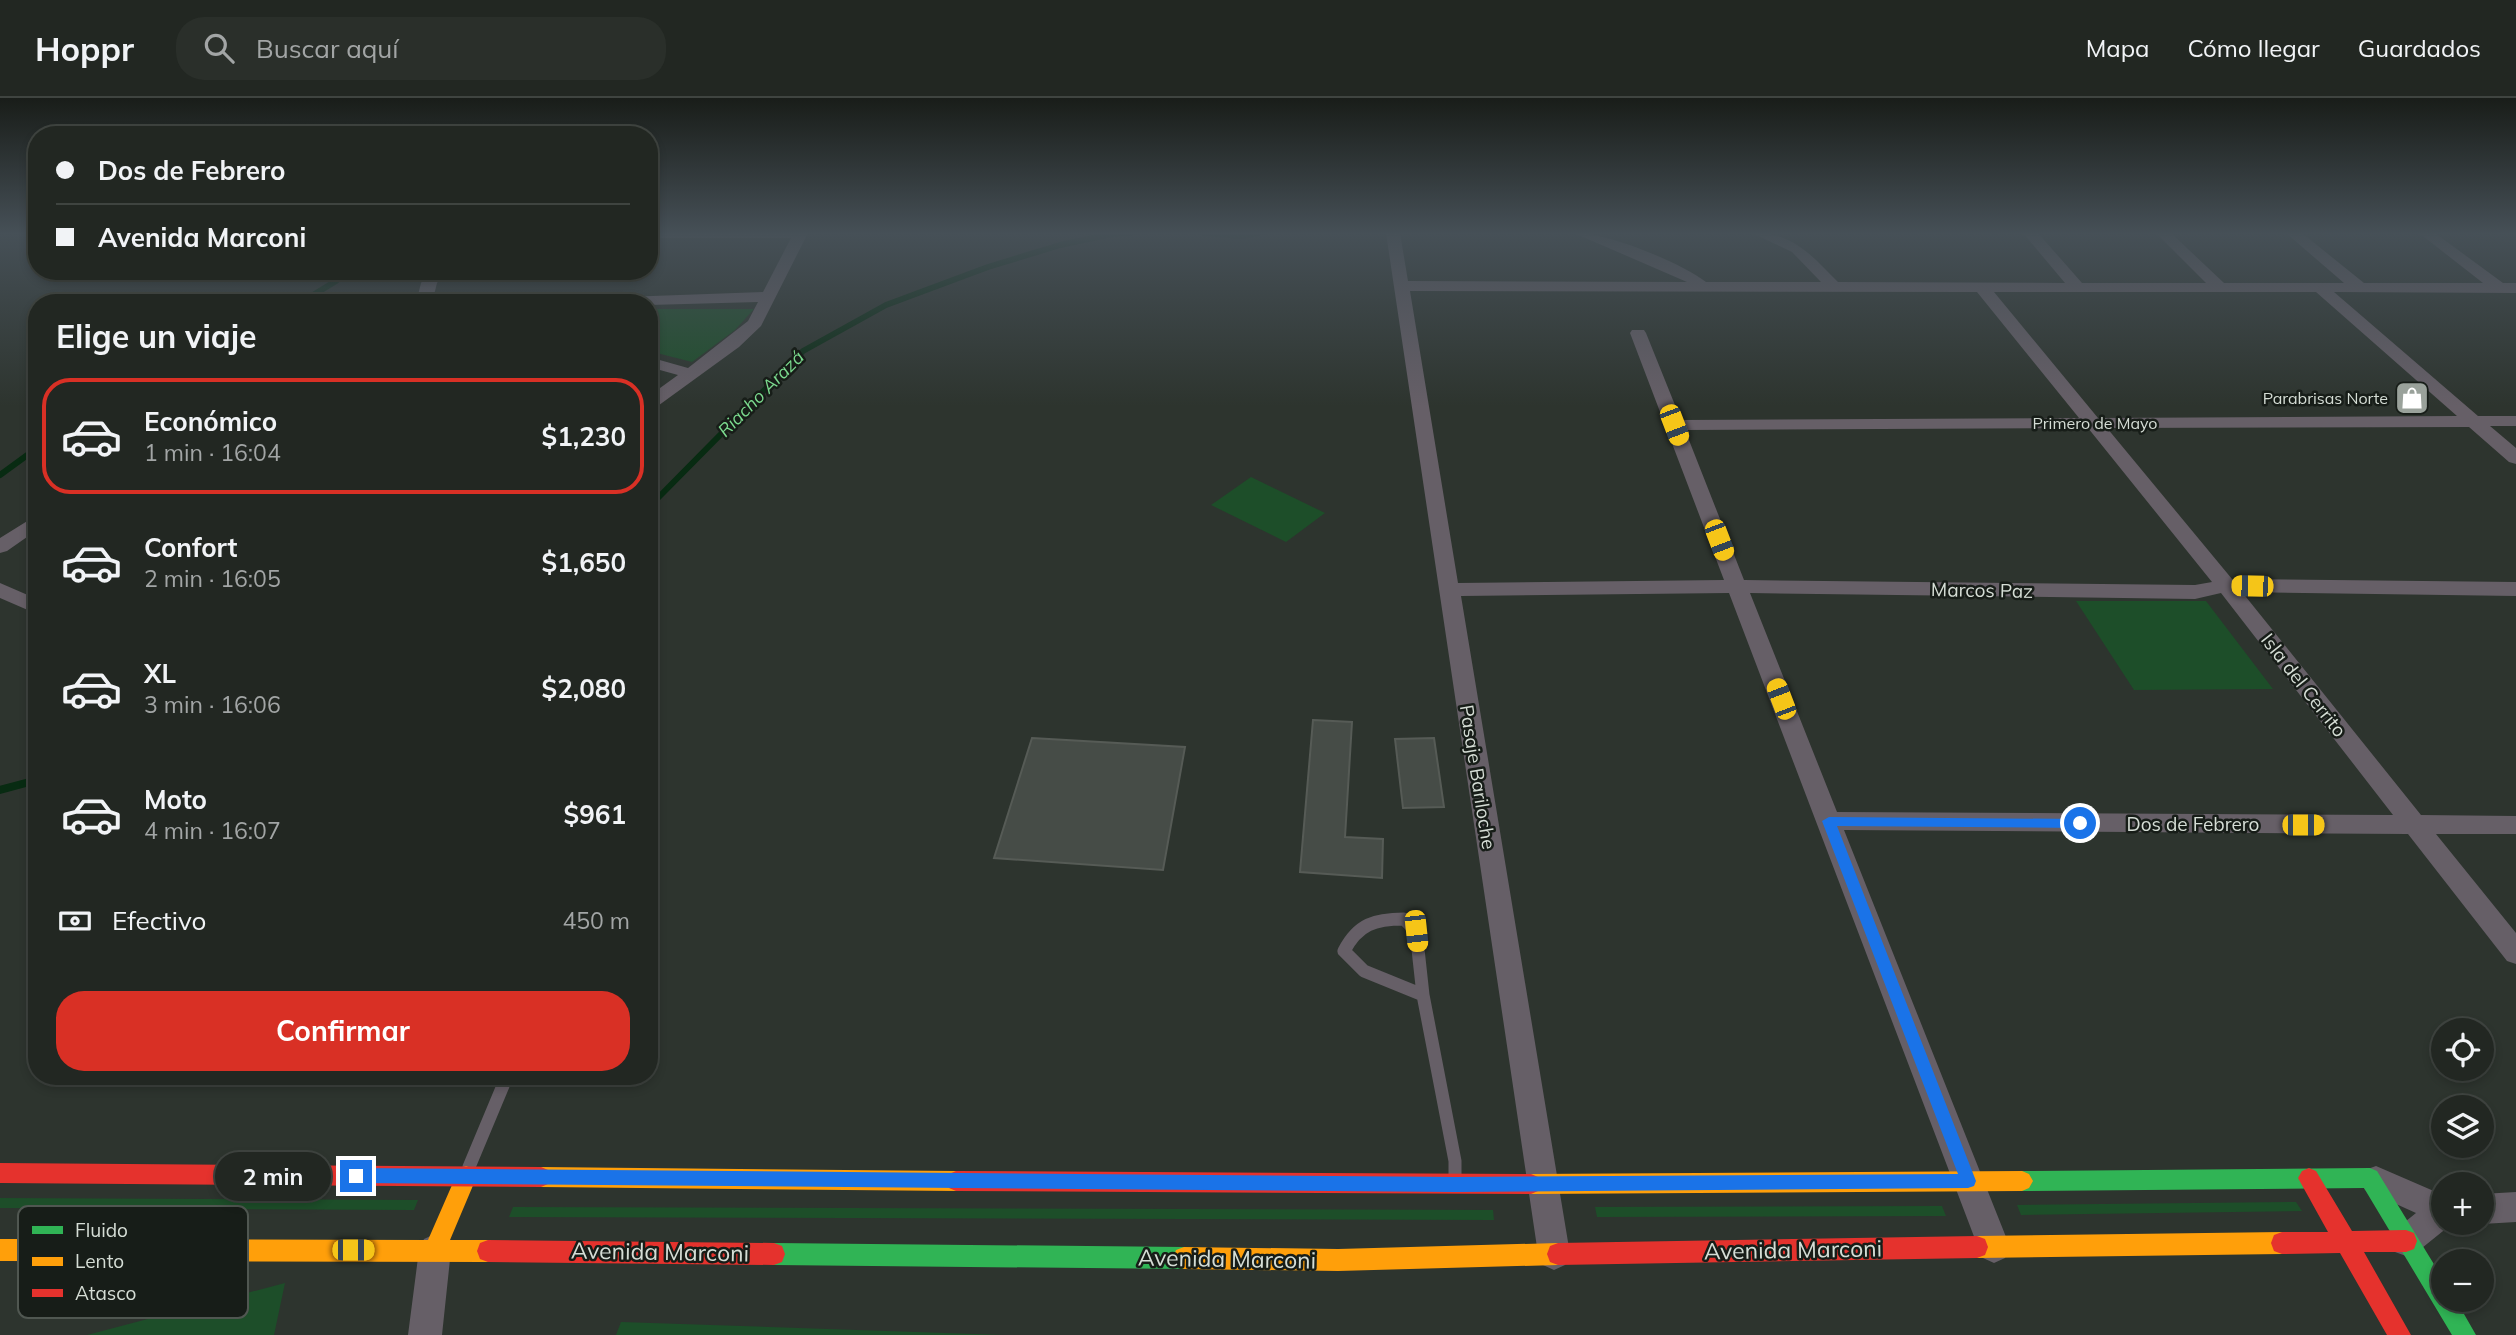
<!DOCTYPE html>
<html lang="es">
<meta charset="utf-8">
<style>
body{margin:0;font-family:Mulish,sans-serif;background:#2a2f2a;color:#f1f3f6;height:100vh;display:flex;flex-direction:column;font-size:26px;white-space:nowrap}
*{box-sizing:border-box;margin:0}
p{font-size:23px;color:#a2a5a5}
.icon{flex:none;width:38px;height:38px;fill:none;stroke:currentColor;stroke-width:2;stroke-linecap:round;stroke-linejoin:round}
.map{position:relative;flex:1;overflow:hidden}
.panel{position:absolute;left:28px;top:196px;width:630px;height:791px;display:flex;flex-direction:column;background:#222722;border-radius:28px;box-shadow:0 4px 10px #0003,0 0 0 2px #3f4440}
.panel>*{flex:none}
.banner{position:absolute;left:28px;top:28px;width:630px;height:154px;border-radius:28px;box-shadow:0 4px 10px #0003,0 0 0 2px #3f4440;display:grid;align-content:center;height:154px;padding:0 28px;background:#222722}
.buttons{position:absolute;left:2431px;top:920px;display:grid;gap:14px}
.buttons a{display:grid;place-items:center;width:63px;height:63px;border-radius:50%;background:#222722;box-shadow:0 4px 10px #0003,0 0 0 2px #3f4440;font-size:35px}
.end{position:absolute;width:32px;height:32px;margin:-16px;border:9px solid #1a73e8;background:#fff;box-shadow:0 0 0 4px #fff}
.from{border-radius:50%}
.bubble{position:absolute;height:49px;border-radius:24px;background:#222722;box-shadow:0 4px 10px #0003,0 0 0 2px #3f4440;font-size:23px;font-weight:700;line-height:49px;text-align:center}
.car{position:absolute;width:21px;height:42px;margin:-21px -10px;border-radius:9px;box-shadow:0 0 5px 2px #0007;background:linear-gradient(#f5c518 24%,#345 0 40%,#f5c518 0 76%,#345 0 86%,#f5c518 0)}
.banner b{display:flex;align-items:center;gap:24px;height:66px;font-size:26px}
.banner b+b{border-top:2px solid #3f4440}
.banner i{width:18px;height:18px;background:#f1f3f6}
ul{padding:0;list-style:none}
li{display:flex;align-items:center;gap:21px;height:116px;margin:0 14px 10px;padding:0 14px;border:4px solid transparent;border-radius:28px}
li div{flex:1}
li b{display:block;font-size:26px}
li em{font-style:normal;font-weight:700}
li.active{border-color:#d93025}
li>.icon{width:63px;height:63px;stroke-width:1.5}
h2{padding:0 28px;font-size:32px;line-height:84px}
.pay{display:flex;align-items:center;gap:18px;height:77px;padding:0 28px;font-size:26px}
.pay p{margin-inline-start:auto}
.cta{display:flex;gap:14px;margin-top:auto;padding:14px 28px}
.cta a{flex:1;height:80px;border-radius:28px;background:#d93025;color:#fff;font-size:28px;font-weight:700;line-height:80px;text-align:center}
header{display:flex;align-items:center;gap:42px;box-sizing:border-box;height:98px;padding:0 35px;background:#222722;border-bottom:2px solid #3f4440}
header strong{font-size:33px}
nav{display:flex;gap:38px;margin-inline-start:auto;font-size:24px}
.search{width:490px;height:63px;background:#2a2f2a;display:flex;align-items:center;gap:18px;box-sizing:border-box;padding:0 24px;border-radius:28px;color:#a2a5a5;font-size:26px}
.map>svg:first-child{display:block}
.green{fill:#1d4e29}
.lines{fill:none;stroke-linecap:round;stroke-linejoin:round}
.stream-far1{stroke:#082b12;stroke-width:6}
.stream{stroke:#082b12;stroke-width:8}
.building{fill:#464c47;stroke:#565b56;stroke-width:2}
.lane{stroke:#665f67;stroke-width:13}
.street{fill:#665f67;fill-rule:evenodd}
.fast{fill:#30b455;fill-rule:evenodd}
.slow{fill:#ff9f0a;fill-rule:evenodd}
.jam{fill:#e5322d;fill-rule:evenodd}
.route{fill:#1a73e8}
.labels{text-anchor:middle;stroke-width:5;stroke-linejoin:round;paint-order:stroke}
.far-poi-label{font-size:16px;fill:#d5ddd5;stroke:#171d18;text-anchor:end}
.far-street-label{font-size:16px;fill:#d5ddd5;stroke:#171d18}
.far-water-label{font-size:18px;font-style:italic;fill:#7bda8e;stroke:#171d18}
.street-label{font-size:19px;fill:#d5ddd5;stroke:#171d18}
.near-street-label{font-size:23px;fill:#d5ddd5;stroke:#171d18}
.key{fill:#171d18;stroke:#505751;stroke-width:2}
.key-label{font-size:19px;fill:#d5ddd5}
</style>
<header>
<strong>Hoppr</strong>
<div class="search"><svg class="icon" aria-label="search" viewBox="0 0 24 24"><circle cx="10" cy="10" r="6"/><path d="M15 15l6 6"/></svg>Buscar aquí</div>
<nav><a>Mapa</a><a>Cómo llegar</a><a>Guardados</a></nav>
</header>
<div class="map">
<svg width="2516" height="1237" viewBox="0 0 2516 1237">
<rect width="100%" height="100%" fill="#2d342e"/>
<path class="green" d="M649,211h105l-19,21 -43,32 -43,-11z
M1251,379l74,36 -39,29 -75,-37z
M2076,503h130l67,88 -139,1z
M0,1100l418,2 -4,10 -414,-2z
M2296,1104l6,9 -281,4 -4,-10z
M1942,1108l4,10 -349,1 -2,-10z
M513,1109l980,3 1,10 -985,-3z
M285,1185l-11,52h-187z
M621,1224l383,13h1h-389z"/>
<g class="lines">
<path class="stream-far1" d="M1204,135l37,3 18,-3
M300,205l36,-22 9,-10
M0,377l37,-27
M649,409l154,-156 83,-46 102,-38 72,-22 52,-11 19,-1"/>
<path class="stream" d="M0,692l37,-10"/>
</g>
<path class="building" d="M1313,622l39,2 -7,115 38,2 -1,39 -82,-6z
M1032,640l153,9 -22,123 -169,-12z
M1434,640l10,69 -41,1 -8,-69z"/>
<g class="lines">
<path class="lane" d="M1404,821l12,12 7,64 -59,-24 -20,-20c14,-27 31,-32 60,-32z
M1423,897l32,166v17
M469,1069l38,-91"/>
<path class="street" d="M649,135h159l-47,93 -22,21 -84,61 -6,1v-13l29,-21 -29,-8v-10l39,11 60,-47 10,-19 -109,3v-2h-110l2,-3 222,-8 28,-54h-142z
M1386,135h14l8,48 279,1 -113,-49c32,-1 106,29 132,49h115l-29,-30 -40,-19c41,-1 59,22 86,49l227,1 -42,-50h15l44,50h124l-50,-50h15l53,50h120l-58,-50h16l62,50h119l-64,-50h16l68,50h13v10l-182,-1 144,124h38v10h-26l26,22v16l-7,-2 -40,-35 -362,1 125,151 284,3v14l-274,-4 179,223 95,1v18h-80l80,99v31l-9,-3 -99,-127 -564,-4 166,417 -5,11 -11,5 -11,-5 -5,-11 -249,-654 -268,3 109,658 -5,11 -11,5 -11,-5 -5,-11zM1410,193l567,1 102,126 -398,2 -35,-87 -2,-3h-12l-2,3 94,247 -266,3zM1994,194h322l141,124 -359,2zM2088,330l124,154 -17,3 -451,-5 -59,-150zM1750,495l445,6 26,-6 172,222 -556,-3z
M430,173h15l-8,12 -5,20h-16l5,-20z
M37,417v15l-30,21 -7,2v-15z
M0,485l37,16v15l-37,-16z
M2376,1068l67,29v28h10l-36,29 -11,4 -11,-4 -5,-11 5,-11 21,-17 -51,-23 -4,-10 4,-10z
M2516,1094v30l-34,2 -2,-1 2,-29z
M435,1136l11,5 5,11 -9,85h-34l11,-85 5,-11z"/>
<path class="fast" d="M2370,1070l7,3 66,108v21h13l20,35h-24l-88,-147 -342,3 -7,-3 -4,-7 4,-7 7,-3z
M774,1145l410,4 8,3 3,8 -3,8 -8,3 -410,-4 -8,-3 -3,-8 3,-8z"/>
<path class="slow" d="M466,1068l7,3 4,7 -27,64h38l8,3 3,8 -3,8 -8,3 -488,-1v-22l428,1 31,-71z
M541,1069l415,4 7,3 4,7 -4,7 -7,3 -415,-4 -7,-3 -4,-7 4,-7z
M2022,1073l7,3 4,7 -4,7 -7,3 -491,3 -7,-3 -4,-7 4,-7 7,-3z
M2282,1134l8,3 3,8 -3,8 -8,3 -305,4 -8,-3 -3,-8 3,-8 8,-3z
M1558,1145l8,3 3,8 -3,8 -8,3 -220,6 -154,-2 -8,-3 -3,-8 3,-8 8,-3 154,2z"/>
<path class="jam" d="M0,1065l541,4 7,3 4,7 -4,7 -7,3 -541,-4z
M2309,1070l7,3 36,60 54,-1 8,3 3,8 -3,8 -8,3h-42l47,83h-24l-47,-82 -58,1 -8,-3 -3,-8 3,-8 8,-3h46l-30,-54 4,-7z
M956,1073l575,3 7,3 4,7 -4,7 -7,3 -575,-3 -7,-3 -4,-7 4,-7z
M1977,1138l8,3 3,8 -3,8 -8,3 -419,7 -8,-3 -3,-8 3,-8 8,-3z
M488,1142l286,3 8,3 3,8 -3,8 -8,3 -286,-3 -8,-3 -3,-8 3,-8z"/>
</g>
<linearGradient id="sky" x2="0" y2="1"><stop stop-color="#191d19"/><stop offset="0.44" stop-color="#465057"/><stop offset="1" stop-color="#465057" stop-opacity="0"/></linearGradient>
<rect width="2516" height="308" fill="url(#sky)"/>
<path class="route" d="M1829,719l251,2 6,4 -6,5 -243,-2 139,355 -2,5 -6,2 -513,4 -1099,-9 -5,-2 -3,-5 3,-5 5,-3 1099,9 503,-3 -136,-353z"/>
<defs>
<g id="shop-square" transform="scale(1.75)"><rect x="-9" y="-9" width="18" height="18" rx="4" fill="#9aa29b" stroke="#171d18"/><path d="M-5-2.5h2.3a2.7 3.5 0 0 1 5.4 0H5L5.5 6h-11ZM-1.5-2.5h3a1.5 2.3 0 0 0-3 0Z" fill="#fff"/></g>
</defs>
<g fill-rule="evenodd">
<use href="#shop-square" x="2412" y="300"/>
</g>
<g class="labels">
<g class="far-poi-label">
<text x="2388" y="306">Parabrisas Norte</text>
</g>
<g class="far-street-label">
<text x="2095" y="331">Primero de Mayo</text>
</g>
<g class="far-water-label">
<text transform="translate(761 296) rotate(-45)" y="6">Riacho Arazá</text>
</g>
<g class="street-label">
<text transform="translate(1982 492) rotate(1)" y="7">Marcos Paz</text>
<text transform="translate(2304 587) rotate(52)" y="7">Isla del Cerrito</text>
<text transform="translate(1478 679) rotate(81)" y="7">Pasaje Bariloche</text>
<text x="2193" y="733">Dos de Febrero</text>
</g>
<g class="near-street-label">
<text transform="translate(1793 1152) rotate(-1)" y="8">Avenida Marconi</text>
<text transform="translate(660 1154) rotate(1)" y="8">Avenida Marconi</text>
<text transform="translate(1227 1161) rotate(1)" y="8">Avenida Marconi</text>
</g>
</g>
<rect x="18" y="1108" width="230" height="112" rx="10" class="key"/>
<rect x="32" y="1128" width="31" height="8" fill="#30b455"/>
<rect x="32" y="1159" width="31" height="9" fill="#ff9f0a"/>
<rect x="32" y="1191" width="31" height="8" fill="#e5322d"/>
<g class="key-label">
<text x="75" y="1139">Fluido</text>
<text x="75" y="1170">Lento</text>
<text x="75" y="1202">Atasco</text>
</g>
</svg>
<div class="buttons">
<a><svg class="icon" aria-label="locate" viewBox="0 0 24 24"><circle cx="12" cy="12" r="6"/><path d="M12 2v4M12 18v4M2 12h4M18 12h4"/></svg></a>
<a><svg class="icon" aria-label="layers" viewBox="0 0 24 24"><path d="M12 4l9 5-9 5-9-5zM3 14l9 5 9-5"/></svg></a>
<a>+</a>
<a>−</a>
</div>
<i class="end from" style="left:2080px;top:725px"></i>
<i class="end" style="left:356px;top:1078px"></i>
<div class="bubble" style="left:215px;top:1054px;width:116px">2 min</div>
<i class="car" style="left:1674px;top:327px;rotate:159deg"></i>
<i class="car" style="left:1719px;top:442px;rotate:159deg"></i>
<i class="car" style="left:2252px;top:488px;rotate:271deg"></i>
<i class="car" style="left:1781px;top:601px;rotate:339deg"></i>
<i class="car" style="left:2303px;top:727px;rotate:90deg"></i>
<i class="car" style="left:1416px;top:833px;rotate:174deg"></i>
<i class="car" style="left:353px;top:1152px;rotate:90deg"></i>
<div class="banner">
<b><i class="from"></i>Dos de Febrero</b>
<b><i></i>Avenida Marconi</b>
</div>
<section class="panel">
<h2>Elige un viaje</h2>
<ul>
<li class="active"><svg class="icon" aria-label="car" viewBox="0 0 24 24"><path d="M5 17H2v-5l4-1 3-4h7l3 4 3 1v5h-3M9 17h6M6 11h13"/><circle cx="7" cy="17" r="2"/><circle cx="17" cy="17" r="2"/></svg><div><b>Económico</b><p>1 min · 16:04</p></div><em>$1,230</em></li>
<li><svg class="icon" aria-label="car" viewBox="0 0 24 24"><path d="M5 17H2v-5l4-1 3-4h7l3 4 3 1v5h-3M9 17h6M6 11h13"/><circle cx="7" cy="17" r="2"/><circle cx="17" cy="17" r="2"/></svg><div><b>Confort</b><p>2 min · 16:05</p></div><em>$1,650</em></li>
<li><svg class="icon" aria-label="car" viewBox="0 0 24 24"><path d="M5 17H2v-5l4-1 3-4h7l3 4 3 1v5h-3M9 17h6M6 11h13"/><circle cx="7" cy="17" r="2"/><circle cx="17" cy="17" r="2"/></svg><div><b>XL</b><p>3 min · 16:06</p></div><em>$2,080</em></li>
<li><svg class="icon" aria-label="car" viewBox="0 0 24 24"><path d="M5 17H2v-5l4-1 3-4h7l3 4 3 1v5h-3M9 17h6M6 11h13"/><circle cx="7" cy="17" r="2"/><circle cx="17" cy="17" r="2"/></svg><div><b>Moto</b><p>4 min · 16:07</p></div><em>$961</em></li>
</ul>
<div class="pay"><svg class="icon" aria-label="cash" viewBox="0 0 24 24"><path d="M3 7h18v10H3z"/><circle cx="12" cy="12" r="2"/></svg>Efectivo<p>450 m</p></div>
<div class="cta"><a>Confirmar</a></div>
</section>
</div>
